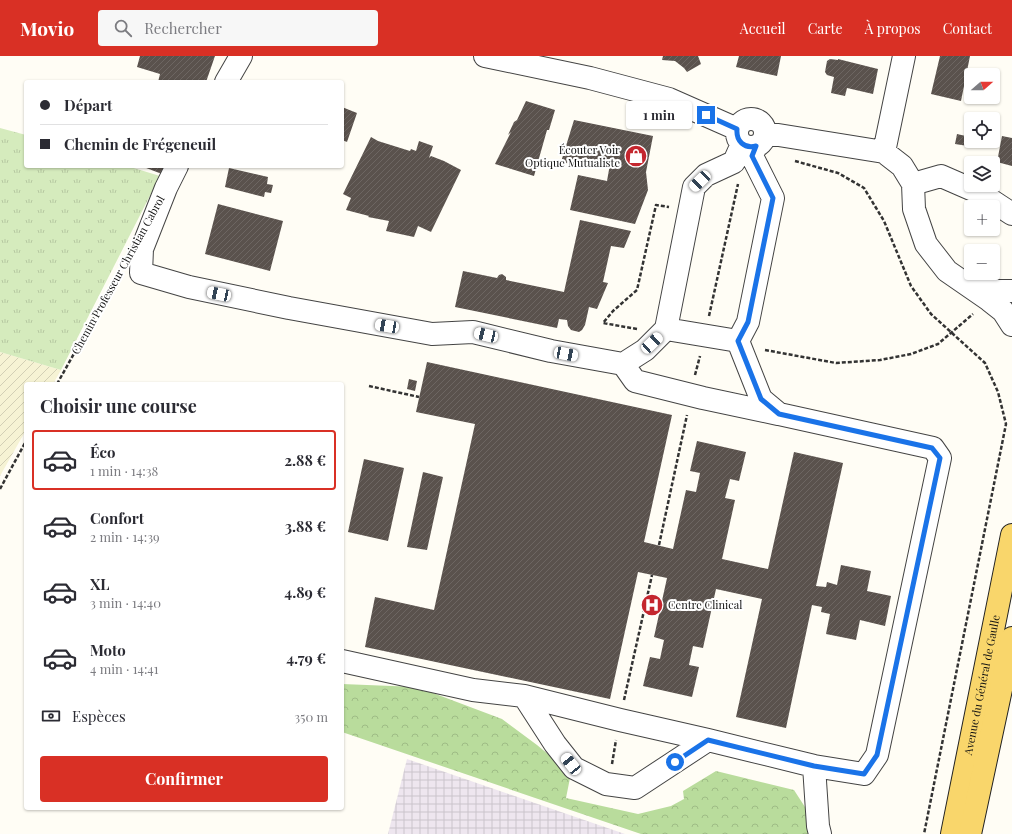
<!DOCTYPE html>
<html lang="fr">
<meta charset="utf-8">
<style>
body{margin:0;font-family:"Playfair Display",serif;background:#f7f7f7;color:#2b2b33;height:100vh;display:flex;flex-direction:column;font-size:15px;white-space:nowrap}
*{box-sizing:border-box;margin:0}
p{font-size:13px;color:#7c7c81}
.icon{flex:none;width:22px;height:22px;fill:none;stroke:currentColor;stroke-width:2;stroke-linecap:round;stroke-linejoin:round}
.map{position:relative;flex:1;overflow:hidden}
.drawer{position:absolute;left:24px;top:326px;width:320px;height:428px;display:flex;flex-direction:column;background:#fff;border-radius:4px;box-shadow:0 1px 3px #0004}
.drawer>*{flex:none}
.guide{position:absolute;left:24px;top:24px;width:320px;height:88px;border-radius:4px;box-shadow:0 1px 3px #0004;display:grid;align-content:center;height:88px;padding:0 16px;background:#fff}
.needle{width:26px;rotate:70deg}
.fabs{position:absolute;left:964px;top:12px;display:grid;gap:8px}
.fabs a{display:grid;place-items:center;width:36px;height:36px;border-radius:4px;background:#fff;box-shadow:0 1px 3px #0004;font-size:20px}
.end{position:absolute;width:18px;height:18px;margin:-9px;border:5px solid #1a73e8;background:#fff;box-shadow:0 0 0 2px #fff}
.from{border-radius:50%}
.bubble{position:absolute;height:28px;border-radius:4px;background:#fff;box-shadow:0 1px 3px #0004;font-size:13px;font-weight:700;line-height:28px;text-align:center}
.car{position:absolute;width:12px;height:24px;margin:-12px -6px;border-radius:5px;box-shadow:0 0 3px 1px #0007;background:linear-gradient(#fff 24%,#345 0 40%,#fff 0 76%,#345 0 86%,#fff 0)}
.guide b{display:flex;align-items:center;gap:14px;height:38px;font-size:15px}
.guide b+b{border-top:1px solid #e1e1e2}
.guide i{width:10px;height:10px;background:#2b2b33}
ul{padding:0;list-style:none}
li{display:flex;align-items:center;gap:12px;height:60px;margin:0 8px 6px;padding:0 8px;border:2px solid transparent;border-radius:4px}
li div{flex:1}
li b{display:block;font-size:15px}
li em{font-style:normal;font-weight:700}
li.current{border-color:#d93025}
li>.icon{width:36px;height:36px;stroke-width:1.5}
h2{padding:0 16px;font-size:18px;line-height:48px}
.pay{display:flex;align-items:center;gap:10px;height:44px;padding:0 16px;font-size:15px}
.pay p{margin-inline-start:auto}
.button{display:flex;gap:8px;margin-top:auto;padding:8px 16px}
.button a{flex:1;height:46px;border-radius:4px;background:#d93025;color:#fff;font-size:16px;font-weight:700;line-height:46px;text-align:center}
header{display:flex;align-items:center;gap:24px;box-sizing:border-box;height:56px;padding:0 20px;background:#d93025;color:#fff}
header strong{font-size:19px}
nav{display:flex;gap:22px;margin-inline-start:auto;font-size:14px}
.search{width:280px;height:36px;background:#f7f7f7;display:flex;align-items:center;gap:10px;box-sizing:border-box;padding:0 14px;border-radius:4px;color:#7c7c81;font-size:15px}
.map>svg:first-child{display:block}
.industrial{fill:url(#industrial-grid)}
.farmland{fill:url(#farmland-furrows)}
.grass{fill:url(#grass-tufts)}
.forest{fill:url(#forest-crowns)}
.building{fill:url(#building-hatch)}
.lines{fill:none;stroke-linecap:round;stroke-linejoin:round}
.minor-casing{stroke:#444;stroke-width:24}
.major-casing{stroke:#222;stroke-width:24}
.path{stroke:#333;stroke-width:2.5;stroke-dasharray:4 2;stroke-linecap:butt}
.minor{stroke:#fff;stroke-width:22}
.major{stroke:#f9d66b;stroke-width:22}
.route{stroke:#1a73e8;stroke-width:5}
.labels{text-anchor:middle;stroke-width:4;stroke-linejoin:round;paint-order:stroke}
.poi-label{font-size:11px;fill:#111;stroke:#fff;text-anchor:end}
.street-label{font-size:11px;fill:#111;stroke:#fff}
</style>
<header>
<strong>Movio</strong>
<div class="search"><svg class="icon" aria-label="search" viewBox="0 0 24 24"><circle cx="10" cy="10" r="6"/><path d="M15 15l6 6"/></svg>Rechercher</div>
<nav><a>Accueil</a><a>Carte</a><a>À propos</a><a>Contact</a></nav>
</header>
<div class="map">
<svg width="1012" height="778" viewBox="0 0 1012 778">
<defs>
<pattern id="industrial-grid" width="8" height="8" patternUnits="userSpaceOnUse"><rect width="8" height="8" fill="#eee6ef"/><path d="M0 4h8M4 0v8" fill="none" stroke="#cbc4cc"/></pattern>
<pattern id="farmland-furrows" width="10" height="10" patternUnits="userSpaceOnUse"><rect width="10" height="10" fill="#f6f3d4"/><path d="M-1 1l2-2M0 10L10 0M9 11l2-2" fill="none" stroke="#d2cfb5"/></pattern>
<pattern id="grass-tufts" width="24" height="20" patternUnits="userSpaceOnUse"><rect width="24" height="20" fill="#d5ebbd"/><path d="M3 7l-1-3M5 7V3M7 7l1-3M15 17l-1-3M17 17v-4M19 17l1-3" fill="none" stroke="#b6c8a1"/></pattern>
<pattern id="forest-crowns" width="20" height="18" patternUnits="userSpaceOnUse"><rect width="20" height="18" fill="#b9dc9c"/><path d="M2 6a3 3 0 1 1 6 0M12 15a3 3 0 1 1 6 0" fill="none" stroke="#9ebc85"/></pattern>
<pattern id="building-hatch" width="6" height="6" patternUnits="userSpaceOnUse"><rect width="6" height="6" fill="#5a524d"/><path d="M-1 1l2-2M0 6l6-6M5 7l2-2" fill="none" stroke="#6d6662"/></pattern>
</defs>
<rect width="100%" height="100%" fill="#fffdf5"/>
<path class="industrial" d="M407,703l218,75h-237z"/>
<path class="farmland" d="M0,296l61,18 -8,14h-27v46l-26,46z"/>
<path class="grass" d="M0,72l26,7v31h101l33,10 -99,194 -61,-18z"/>
<path class="forest" d="M342,628l75,3 85,32 35,26 34,28 -5,25 72,16 33,-8 13,-7 -1,-8 33,-20 78,19 20,31 7,13h-180l-299,-102z"/>
<path class="building" d="M140,0h75l-9,26h-48l2,-8 -23,-7z
M663,0h35l3,8 -14,8 -3,-4 -9,-7 -13,-1z
M739,0h42l-4,20 -41,-9z
M940,0h30l-9,45 -30,-7z
M830,3l8,1v-1l40,10 -5,25 -26,-6 -2,8 -14,-3 3,-16 -7,-2 -2,-3 2,-11z
M526,45l29,9 -6,20h-2l-13,46 -39,-12 16,-32 -3,3 6,-13 3,-2z
M342,51l15,6 -10,29 -5,-2z
M574,64l79,16 -7,36 2,18 -13,34 -65,-14 8,-35 29,6 3,-17 -28,-6 -1,8 -20,-4z
M957,78l13,3 -2,9 -13,-2z
M1002,80l10,2v28l-15,-4z
M371,81l7,4 32,10 1,-2 5,2 3,-10 14,5 -4,12 2,-2 13,5 17,9 -30,62 -13,-6 -4,11 -28,-6 3,-10 -21,-4 1,-1 -23,-6 5,-12 -8,-4z
M141,110h26l-5,8z
M229,112l39,9 -1,7 6,1 -2,8 -6,-1 -1,5 -39,-10z
M218,148l65,17 -13,50 -65,-17z
M580,164l51,11 -7,17 -13,-2 -8,36 5,1 -11,26 -8,-2 -4,18 -3,5 -3,2 -8,-2 -3,-4 -1,-6 -8,-1 -2,9 -102,-21 8,-36 34,7 2,-3 3,-1 4,3v3l58,12z
M427,306l245,53 -28,127 29,7 13,-59 10,2 4,-19 -10,-2 7,-30 49,11 -7,29 -9,-2 -5,19 10,2 -13,59 46,10 26,-117 49,11 -27,123 10,1 1,-5 10,3 4,-20 30,6 -4,20 24,5 -6,30 -25,-6 -4,20 -30,-6 4,-20 -9,-2 1,-5 -10,-2 -26,123 -50,-11 26,-118 -46,-10 -13,59 -10,-2 -4,19 10,2 -7,30 -49,-11 7,-29 10,2 4,-19 -10,-3 13,-59 -29,-6 -28,127 -245,-52 10,-50 59,13 41,-186 -59,-12z
M409,323l8,2 -2,10 -8,-2z
M364,403l40,9 -16,73 -40,-9z
M423,416l20,5 -16,73 -20,-3z"/>
<g class="lines">
<g class="minor-casing">
<path id="minor" d="M485,0l105,22 79,21 68,30
M226,26l15,-26
M737 77a14 14 0 1 1 28 0a14 14 0 1 1-28 0Z
M766,77l118,19 18,14 11,18 1,25 12,35 21,27 42,29 14,11 9,14
M884,96l20,-96
M177,110l-11,22 -24,61 -1,24 48,14 100,21 143,26 41,-2 78,19 72,13 22,-14 21,-21 28,-142 12,-12 28,-13 8,-18
M913,128l28,-8 39,17 32,21
M974,226l22,9h16
M666,273l72,12
M738,285l10,-19 25,-124 -21,-42 4,-10
M623,308l12,17 68,17 75,16
M342,605l131,29 51,6 96,24 88,20 106,26 50,8 13,-19 63,-297 -7,-10 -154,-34 -18,-15 -23,-58
M524,640l31,48 19,24 32,16 29,4 73,-48
M814,710l4,60 2,8"/>
</g>
<g class="major-casing">
<g id="major">
<path id="s1" d="M952,778l60,-299"/>
<path d="M970,778l42,-196"/>
</g>
</g>
<path class="path" d="M795,105l43,12 26,15 20,33 27,65 20,28 54,49 13,29 8,32 -82,410
M709,260l29,-132
M637,273l-34,-6 10,-12 24,-21 19,-85 13,2
M765,294l71,13 44,-3 31,-6 27,-10 35,-30
M695,319l5,-19
M57,328l63,-113
M369,330l50,11
M0,433l26,-48
M659,489l28,-130
M624,644l28,-125
M612,708l4,-24"/>
<use href="#minor" class="minor"/>
<use href="#major" class="major"/>
</g>
<g class="lines">
<path class="route" d="M675,706l33,-22 106,26 50,8 13,-19 63,-297 -8,-10 -153,-34 -18,-15 -23,-58 10,-19 25,-124 -21,-42 4,-10c-12,3 -20,-5 -19,-17l-31,-14"/>
</g>
<defs>
<g id="shop-disc" transform="scale(1.15)"><circle r="9.5" fill="#c4262e" stroke="#fff"/><path d="M-5-2.5h2.3a2.7 3.5 0 0 1 5.4 0H5L5.5 6h-11ZM-1.5-2.5h3a1.5 2.3 0 0 0-3 0Z" fill="#fff"/></g>
<g id="hospital-disc" transform="scale(1.15)"><circle r="9.5" fill="#c4262e" stroke="#fff"/><path d="M-5-5h3v3.5h4V-5h3V5h-3V1.5h-4V5h-3Z" fill="#fff"/></g>
</defs>
<g fill-rule="evenodd">
<use href="#shop-disc" x="636" y="100"/>
<use href="#hospital-disc" x="652" y="549"/>
</g>
<g class="labels">
<g class="poi-label">
<text x="620" y="98">Écouter Voir<tspan x="620" dy="13">Optique Mutualiste</tspan></text>
<text x="668" y="553" text-anchor="start">Centre Clinical</text>
</g>
<g class="street-label">
<text transform="translate(118 219) rotate(-61)" y="4">Chemin Professeur Christian Cabrol</text>
<text dy="4" stroke="none"><textPath href="#s1" startOffset="152">Avenue du Général de Gaulle</textPath></text>
</g>
</g>
</svg>
<div class="fabs">
<a><svg class="needle" viewBox="-14 -14 28 28"><path d="M0-13l5 13h-10z" fill="#e53935"/><path d="M0 13l5-13h-10z" fill="#7c7c81"/></svg></a>
<a><svg class="icon" aria-label="locate" viewBox="0 0 24 24"><circle cx="12" cy="12" r="6"/><path d="M12 2v4M12 18v4M2 12h4M18 12h4"/></svg></a>
<a><svg class="icon" aria-label="layers" viewBox="0 0 24 24"><path d="M12 4l9 5-9 5-9-5zM3 14l9 5 9-5"/></svg></a>
<a>+</a>
<a>−</a>
</div>
<i class="end from" style="left:675px;top:706px"></i>
<i class="end" style="left:706px;top:59px"></i>
<div class="bubble" style="left:626px;top:45px;width:66px">1 min</div>
<i class="car" style="left:700px;top:125px;rotate:226deg"></i>
<i class="car" style="left:219px;top:238px;rotate:282deg"></i>
<i class="car" style="left:387px;top:270px;rotate:280deg"></i>
<i class="car" style="left:486px;top:279px;rotate:283deg"></i>
<i class="car" style="left:652px;top:287px;rotate:47deg"></i>
<i class="car" style="left:566px;top:298px;rotate:101deg"></i>
<i class="car" style="left:571px;top:708px;rotate:321deg"></i>
<div class="guide">
<b><i class="from"></i>Départ</b>
<b><i></i>Chemin de Frégeneuil</b>
</div>
<section class="drawer">
<h2>Choisir une course</h2>
<ul>
<li class="current"><svg class="icon" aria-label="car" viewBox="0 0 24 24"><path d="M5 17H2v-5l4-1 3-4h7l3 4 3 1v5h-3M9 17h6M6 11h13"/><circle cx="7" cy="17" r="2"/><circle cx="17" cy="17" r="2"/></svg><div><b>Éco</b><p>1 min · 14:38</p></div><em>2.88 €</em></li>
<li><svg class="icon" aria-label="car" viewBox="0 0 24 24"><path d="M5 17H2v-5l4-1 3-4h7l3 4 3 1v5h-3M9 17h6M6 11h13"/><circle cx="7" cy="17" r="2"/><circle cx="17" cy="17" r="2"/></svg><div><b>Confort</b><p>2 min · 14:39</p></div><em>3.88 €</em></li>
<li><svg class="icon" aria-label="car" viewBox="0 0 24 24"><path d="M5 17H2v-5l4-1 3-4h7l3 4 3 1v5h-3M9 17h6M6 11h13"/><circle cx="7" cy="17" r="2"/><circle cx="17" cy="17" r="2"/></svg><div><b>XL</b><p>3 min · 14:40</p></div><em>4.89 €</em></li>
<li><svg class="icon" aria-label="car" viewBox="0 0 24 24"><path d="M5 17H2v-5l4-1 3-4h7l3 4 3 1v5h-3M9 17h6M6 11h13"/><circle cx="7" cy="17" r="2"/><circle cx="17" cy="17" r="2"/></svg><div><b>Moto</b><p>4 min · 14:41</p></div><em>4.79 €</em></li>
</ul>
<div class="pay"><svg class="icon" aria-label="cash" viewBox="0 0 24 24"><path d="M3 7h18v10H3z"/><circle cx="12" cy="12" r="2"/></svg>Espèces<p>350 m</p></div>
<div class="button"><a>Confirmer</a></div>
</section>
</div>
